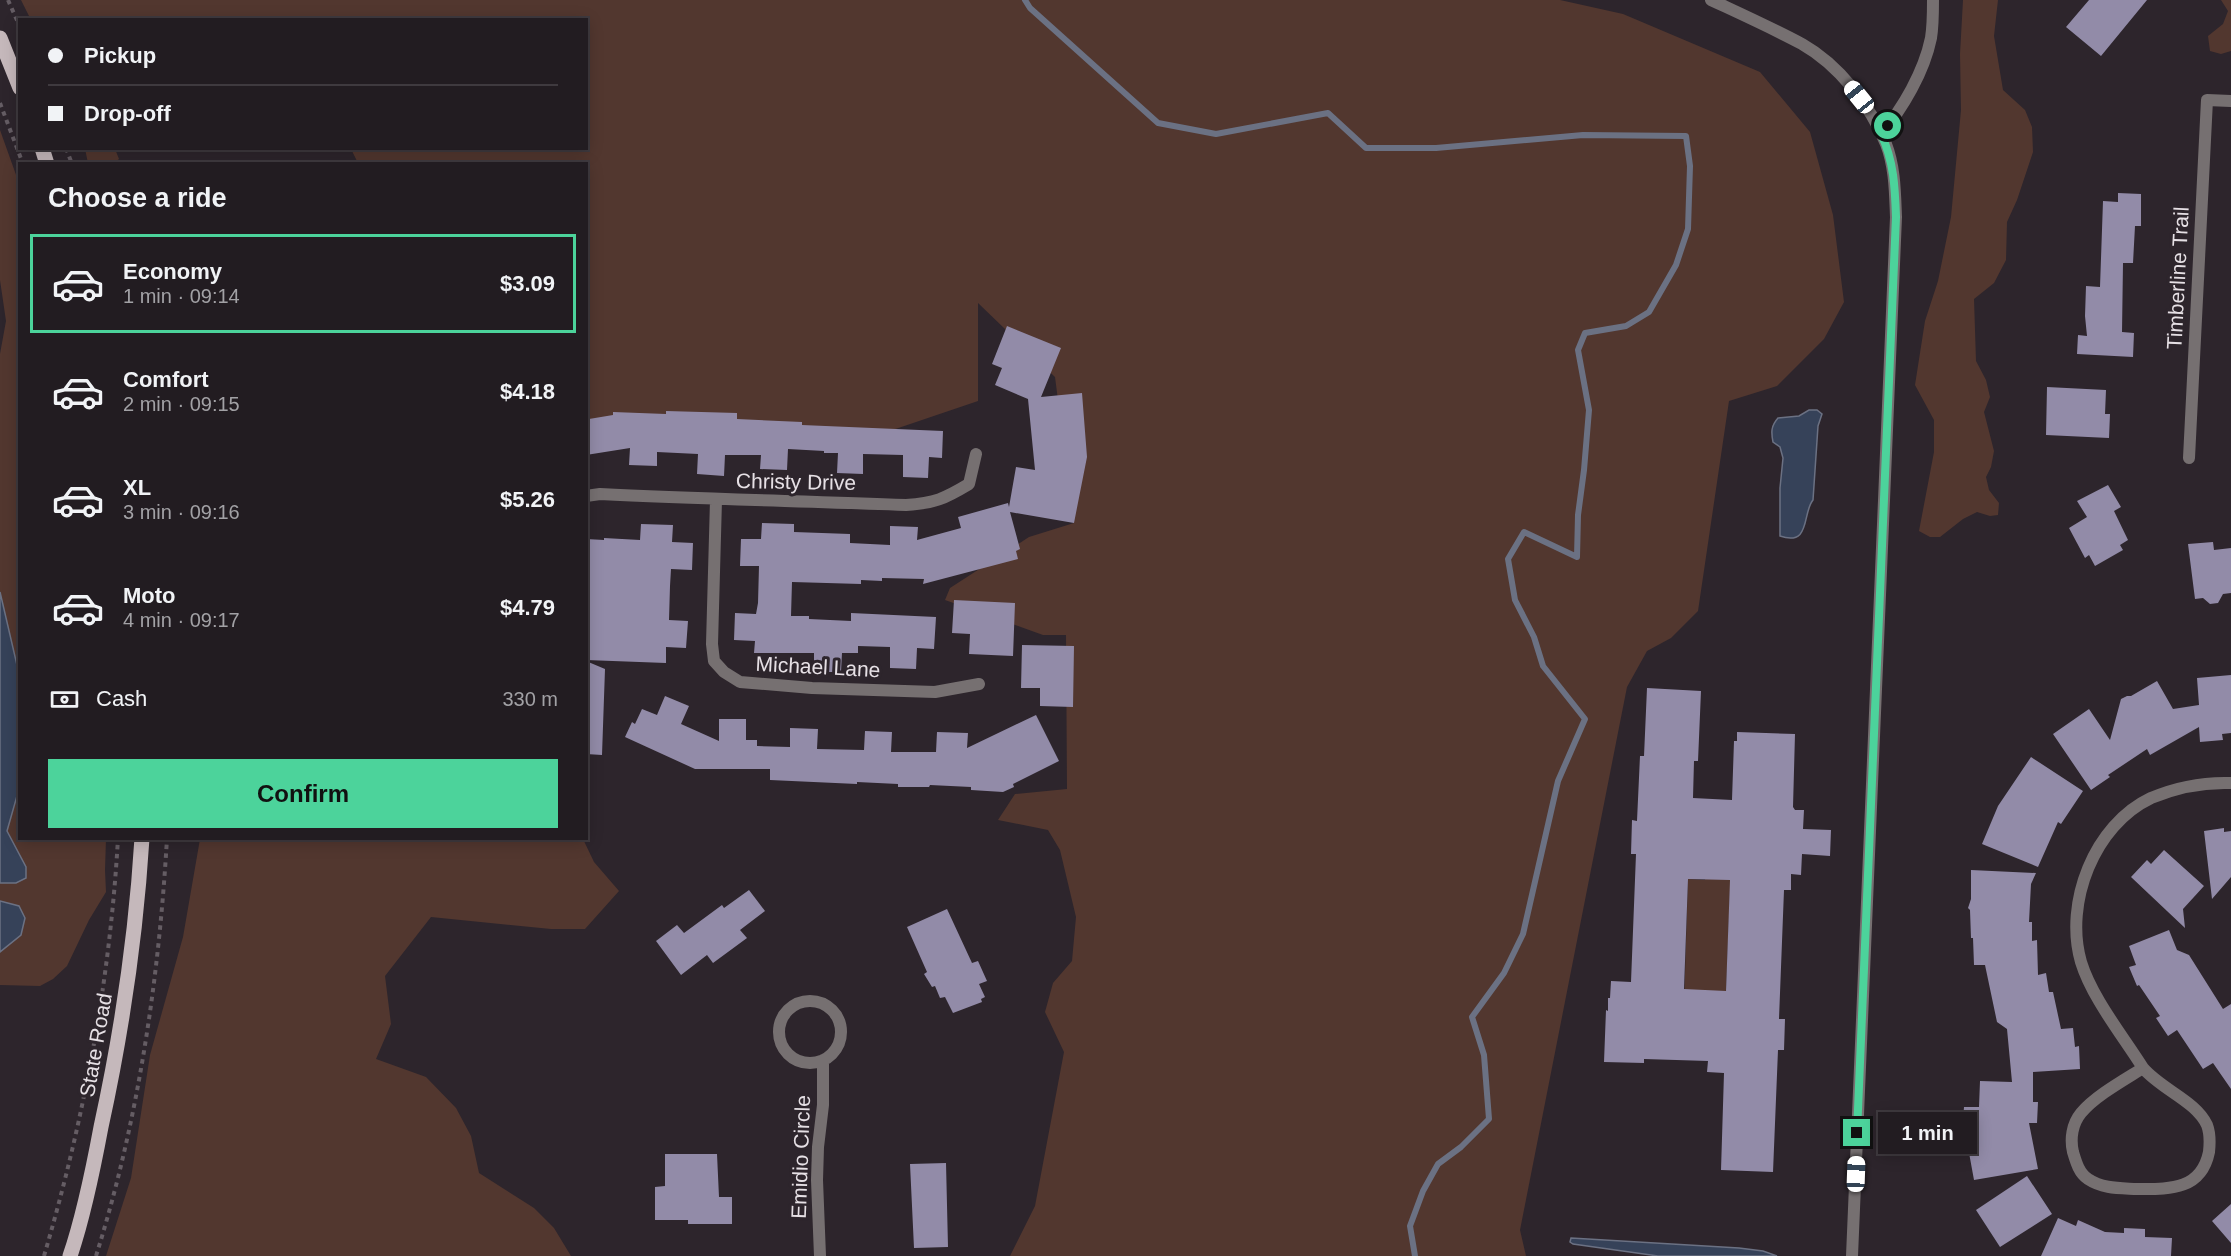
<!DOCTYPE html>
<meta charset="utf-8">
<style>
body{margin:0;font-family:Helvetica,sans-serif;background:#2e292e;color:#f1f3f6;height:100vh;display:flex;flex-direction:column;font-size:22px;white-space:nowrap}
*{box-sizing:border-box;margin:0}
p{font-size:20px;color:#a2a1a5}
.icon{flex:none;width:33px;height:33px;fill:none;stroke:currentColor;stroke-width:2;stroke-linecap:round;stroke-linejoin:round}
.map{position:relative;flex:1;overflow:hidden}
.sheet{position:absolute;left:18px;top:162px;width:570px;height:678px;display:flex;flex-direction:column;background:#221c21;border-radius:0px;box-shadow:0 3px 15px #0003,0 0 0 2px #3f3a3f}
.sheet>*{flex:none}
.top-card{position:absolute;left:18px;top:18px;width:570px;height:132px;border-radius:0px;box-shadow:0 3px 15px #0003,0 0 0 2px #3f3a3f;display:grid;align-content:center;height:132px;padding:0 30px;background:#221c21}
.end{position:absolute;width:27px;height:27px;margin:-14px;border:8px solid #4cd39b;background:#111;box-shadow:0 0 0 3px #111}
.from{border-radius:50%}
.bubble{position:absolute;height:42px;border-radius:0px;background:#221c21;box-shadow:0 3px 15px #0003,0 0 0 2px #3f3a3f;font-size:20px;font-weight:600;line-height:42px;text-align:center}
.car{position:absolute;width:18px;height:36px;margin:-18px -9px;border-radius:8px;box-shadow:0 0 4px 2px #0007;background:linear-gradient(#fff 24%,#345 0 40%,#fff 0 76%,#345 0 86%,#fff 0)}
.top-card b{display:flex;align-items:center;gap:21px;height:57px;font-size:22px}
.top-card b+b{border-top:2px solid #3f3a3f}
.top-card i{width:15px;height:15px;background:#f1f3f6}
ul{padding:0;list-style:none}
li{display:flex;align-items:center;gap:18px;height:99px;margin:0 12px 9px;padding:0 18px;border:3px solid transparent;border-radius:0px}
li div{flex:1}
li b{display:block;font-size:22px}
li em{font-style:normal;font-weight:600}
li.on{border-color:#4cd39b}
li>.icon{width:54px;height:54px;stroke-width:1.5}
h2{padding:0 30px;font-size:27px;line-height:72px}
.pay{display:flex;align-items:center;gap:15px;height:66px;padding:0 30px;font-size:22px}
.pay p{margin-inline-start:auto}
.action{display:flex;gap:12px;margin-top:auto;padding:12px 30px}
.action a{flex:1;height:69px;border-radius:0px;background:#4cd39b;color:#111;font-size:24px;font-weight:600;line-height:69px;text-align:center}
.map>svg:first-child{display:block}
.green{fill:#52372f}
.water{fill:#364259;stroke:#6b7183;stroke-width:1.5}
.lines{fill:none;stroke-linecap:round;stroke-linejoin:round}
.stream{stroke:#6b7183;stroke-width:6}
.building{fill:#928ba8;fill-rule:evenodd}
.path{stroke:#655d64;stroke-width:4;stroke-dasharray:4.5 4.5;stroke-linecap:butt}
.street{stroke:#767071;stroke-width:12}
.primary{stroke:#c5b8bb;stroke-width:15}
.route{stroke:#4cd39b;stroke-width:8}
.labels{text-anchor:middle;stroke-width:6;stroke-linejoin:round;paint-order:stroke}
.street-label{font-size:21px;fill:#e6e0e5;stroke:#2d252c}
</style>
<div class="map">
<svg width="2231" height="1256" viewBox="0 0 2231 1256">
<rect width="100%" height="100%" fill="#2d252c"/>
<path class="green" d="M21,0h1539l63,14 137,58 50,60 23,83 11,87 -20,37 -47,47 -48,15 -31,210 -27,27 -24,13 -20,36 -107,543 6,26h-516l25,-50 29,-154 -19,-40 8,-29 19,-22 4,-44 -16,-67 -12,-20 -50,-10 17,-26 52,-5 -1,-154h-23l-98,-35 5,-12 79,-51 45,-14 -19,-146 -77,-74v98l-115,39 -276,-16 -1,-260 -228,-1 -7,-14 235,-1v-128h-555z
M1963,0h35l-4,36 9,54 22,20 7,17 1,25 -16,48 -10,22 -1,38 -12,23 -20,16 2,62 10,19 4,17 -6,15 10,39 -3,16 -5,10 3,13 10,13 -1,12 -8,1 -13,-4 -14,7 -23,18h-10l-11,-6 15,-79v-32l-19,-35 10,-64 13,-40 13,-64 10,-107 -1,-56z
M2221,0h10v51l-10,3 -11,-3 -2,-15 15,-12 5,-13z
M0,130l20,56 -1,492 -19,-86v-238l6,-33 -6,-41z
M85,149h30l4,10 -5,4h-26z
M19,789l1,49 86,1 -1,31 1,22 -17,28 -22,46 -14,13 -13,7 -40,-1v-102h16l10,-16 -19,-36z
M200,839h383l11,23 25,29 -34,38h-34l-120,-12 -46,59 6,48 -15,35 50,18 30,31 15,28 8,37 55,35 20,20 17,28h-465l25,-78 19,-123 33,-118z
M1706,864l25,1 -5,126 -42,15 4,-127 17,1z"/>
<path class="water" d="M1809,410h8l5,4 -4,12 -5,74c-11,13 -2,47 -33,36v-48l3,-30 -3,-11 -7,-5c-2,-10 -2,-16 5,-24l21,-2z
M0,592l20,86 -1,111 -12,42 19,36v11l-10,5h-16z
M0,901l19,5 6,12 -4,17 -21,17z
M1571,1238l168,10 24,3 14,5h-119l-85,-12 -3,-2z"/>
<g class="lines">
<path class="stream" d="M1025,0l5,8 128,115 58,11 112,-21 38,35h70l147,-13 103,1 4,30 -2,63 -12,36 -27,47 -23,14 -41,7 -7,17 11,60 -5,60 -6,45 -1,42 -53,-25 -16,27 7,41 19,37 9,29 42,53 -27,62 -35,153 -19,39 -32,44 12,38 5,64 -28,28 -23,17 -15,27 -13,35 5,30"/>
</g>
<path class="building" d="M2089,0h58l-46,56 -35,-29z
M2118,193l23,1v32h-6l-2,37h-10l-1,69 12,1 -1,24 -56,-3 1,-19 9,1 -2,-20 1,-30 14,1 3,-86 15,1z
M1007,326l54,22 -20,49 41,-4 5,64 -13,66 -64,-11 10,37 -4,2 2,8 -95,25 1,-5 -42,-1v3l-21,-1v4l-69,-2 -1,34h18v3l42,2v-8l85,4 -2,32 -17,-1 -1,21 -26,-1v-21l-32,-1v7h-16l-1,19h-27v-19h-60l1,-12 -21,-1 1,-27 21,1 2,-11 1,-37h-19l1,-27h20l1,-16 32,1v8l56,2v9l40,2v-19l28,1 -1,13 44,-12 -3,-11 50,-14 1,4 7,-40 19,3 -7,-71 -33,-14 7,-17 -10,-4z
M2047,387l59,3 -1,24h5l-1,24 -63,-3z
M666,411l71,2v6l65,3v3l141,6 -1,27 -13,-1 -1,21 -25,-1v-22l-40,-1v20l-26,-1 1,-20h-14v-2l-36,-2 -1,21 -27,-1 1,-14h-36l-1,21 -27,-2 1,-20 -41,-2v14l-28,-1 1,-17 -44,7v-32l4,-1 -1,-3 24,-4v-3l53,2z
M2108,485l13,22 -7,4 14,29 -8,5 3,5 -28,16 -6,-11 -4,3 -16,-30 18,-11 -10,-16z
M641,524l32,1 -1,17 21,1 -1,27 -21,-1 -1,17 -1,34 19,1 -2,27 -20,-1v16l-80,-3v-121l18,1v-2l36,2z
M2213,542l1,8 17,-2v45l-8,1 -5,9 -8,1 -7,-6 -8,1 -7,-55z
M954,600l61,3 -2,53 -44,-2 1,-20 -18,-1z
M1022,645l52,1 -1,61 -33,-1v-18h-19z
M586,661l19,8 -3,86 -16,-1z
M2231,675v58l-9,1 1,6 -23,2 -1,-15 -49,28 -3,-6 -39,26 2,2 -19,13 -38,-56 36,-25 21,31 11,-41 6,-3h4l26,-15 16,28 26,-4 -2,-27z
M1647,688l54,3 -3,70h-4l-1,37 39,2 2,-59h3v-9l58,2 -2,73 2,3h9l-1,19 28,1 -1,26 -28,-2 -1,21 -10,-1v16h-7l-5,129h6l-1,31h-6l-5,122 -52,-2 3,-97 -17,-1 1,-11 -64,-2v4l-40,-1 2,-52 2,1v-13h2l1,-17 20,1 5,-128h-5l1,-34 5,1 3,-65h4zM1688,879l42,1 -4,111 -42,-2z
M665,696l24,10 -8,18 38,17v-22h27v21h11v6l33,1v-19l28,1 -1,20 47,1 1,-19 27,1 -1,20h45l1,-20 31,1 -1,15 69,-33 23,46 -46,23 1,3 -11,5 -32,-2v-3l-41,-2 -1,2h-31v-3l-41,-2v2l-87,-4v-11h-75l-70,-32 7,-15 3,2 7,-15 15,6z
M2031,757l52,34 -22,33 -3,-2 -20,45 -56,-23 16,-38z
M2224,828v4l7,-1v46l-19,22 -8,-68z
M2164,850l40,36 -21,23 2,19 -54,-51 16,-17 4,4z
M1971,870l65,3 -5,11 -2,38h3v19l5,-1 1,35 8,-2 3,19h4l8,37 12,-1 2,19 4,-1 1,23 -47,3v30h5l-1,21h-8l9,46 -64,11 -11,-60 1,-13h15l1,-26 32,1 -5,-53 -10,-7 -12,-57h-11l-1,-27h-2l-1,-28 -2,-2 3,-9z
M749,890l16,21 -25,19 7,8 -34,25 -6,-8 -26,20 -25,-34 21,-16 7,8 38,-28 2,3z
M947,909l25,54 6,-2 9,20 -8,3 6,13 -4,2 1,3 -29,11 -8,-16 -5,1 -5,-12 -3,1 -8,-13 3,-2 -20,-45z
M2169,930l8,20 12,5 34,54 8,-5v85l-18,-26 -10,6 -26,-39 -9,6 -12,-18 4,-2 -21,-31 -2,1 -8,-19 7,-2 -7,-19z
M665,1154h52l2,43h13v27h-44v-4h-33v-33l10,-1z
M946,1163l2,84 -34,1 -4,-84z
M2027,1176l25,38 -52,33 -24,-37z
M2231,1204v39l-19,-22z
M2058,1218l18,8 2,-6 27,12 19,1v-5l21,1v8l27,1 -1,18h-130z"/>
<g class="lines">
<path class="path" d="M8,0l12,27
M0,103l23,61
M66,148l6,16
M44,1256c40,-136 66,-276 74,-418
M96,1256c42,-134 63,-277 71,-418"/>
<path class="street" d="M1711,0c30,14 61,28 91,44 37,21 68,61 84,100 9,23 9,49 10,73l-44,1039
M1881,134c22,-26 43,-62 50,-96 2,-12 2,-26 2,-38
M2189,458l18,-358 24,1
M586,496l14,-2c101,5 203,7 306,11 29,-2 38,-6 63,-21l7,-30
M716,500l-4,144 2,17 10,11 16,10 72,6 123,4 44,-8
M779 1032a31 31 0 1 1 62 0a31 31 0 1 1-62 0Z
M2143,1068c19,22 53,33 64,57 3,8 3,18 2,27 -8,39 -41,37 -72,37 -17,-1 -34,0 -49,-10 -9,-6 -12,-17 -15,-27 -3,-13 -1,-28 8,-39 14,-17 43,-33 62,-45z
M2143,1068c-20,-32 -51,-70 -62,-106 -17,-59 13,-137 70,-164 26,-11 52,-16 80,-15
M820,1256l-3,-76 1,-33 5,-42v-45"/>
<path class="primary" d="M0,38l20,50
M42,148l5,16
M70,1256c14,-41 23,-86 31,-129 21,-96 35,-191 41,-289"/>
</g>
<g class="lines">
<path class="route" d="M1857,1133l39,-916c-1,-29 -2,-56 -15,-83l7,-8"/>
</g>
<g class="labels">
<g class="street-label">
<text transform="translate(2178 278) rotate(-87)" y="7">Timberline Trail</text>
<text transform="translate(796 482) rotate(1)" y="7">Christy Drive</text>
<text transform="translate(818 667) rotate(3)" y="7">Michael Lane</text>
<text transform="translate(96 1045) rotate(-80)" y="7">State Road</text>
<text transform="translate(801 1157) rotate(-88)" y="7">Emidio Circle</text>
</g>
</g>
</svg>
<i class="end from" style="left:1888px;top:126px"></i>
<i class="end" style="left:1857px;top:1133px"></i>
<div class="bubble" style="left:1878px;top:1112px;width:99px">1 min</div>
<i class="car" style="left:1859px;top:97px;rotate:321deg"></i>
<i class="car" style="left:1856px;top:1174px;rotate:2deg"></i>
<div class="top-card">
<b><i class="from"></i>Pickup</b>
<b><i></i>Drop-off</b>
</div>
<section class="sheet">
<h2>Choose a ride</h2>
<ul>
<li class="on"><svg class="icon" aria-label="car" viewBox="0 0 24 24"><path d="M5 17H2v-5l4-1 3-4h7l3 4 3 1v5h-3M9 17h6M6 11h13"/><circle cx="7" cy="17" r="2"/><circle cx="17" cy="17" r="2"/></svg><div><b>Economy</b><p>1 min · 09:14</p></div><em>$3.09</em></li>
<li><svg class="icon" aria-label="car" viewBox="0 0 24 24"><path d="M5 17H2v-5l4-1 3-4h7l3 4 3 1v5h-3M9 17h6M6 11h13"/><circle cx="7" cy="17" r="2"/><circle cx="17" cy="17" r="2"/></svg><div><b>Comfort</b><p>2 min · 09:15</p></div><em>$4.18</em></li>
<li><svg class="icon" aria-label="car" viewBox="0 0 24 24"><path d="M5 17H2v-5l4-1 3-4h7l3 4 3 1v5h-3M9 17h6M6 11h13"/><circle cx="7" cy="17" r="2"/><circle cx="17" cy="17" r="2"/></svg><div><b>XL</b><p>3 min · 09:16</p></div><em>$5.26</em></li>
<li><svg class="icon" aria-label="car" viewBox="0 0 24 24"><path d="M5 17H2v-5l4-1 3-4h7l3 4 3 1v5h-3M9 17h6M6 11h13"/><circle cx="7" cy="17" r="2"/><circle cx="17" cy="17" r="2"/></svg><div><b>Moto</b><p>4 min · 09:17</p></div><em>$4.79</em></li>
</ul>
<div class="pay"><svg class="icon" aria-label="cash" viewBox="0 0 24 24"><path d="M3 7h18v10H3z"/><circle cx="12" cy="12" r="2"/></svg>Cash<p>330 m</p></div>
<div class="action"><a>Confirm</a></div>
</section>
</div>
